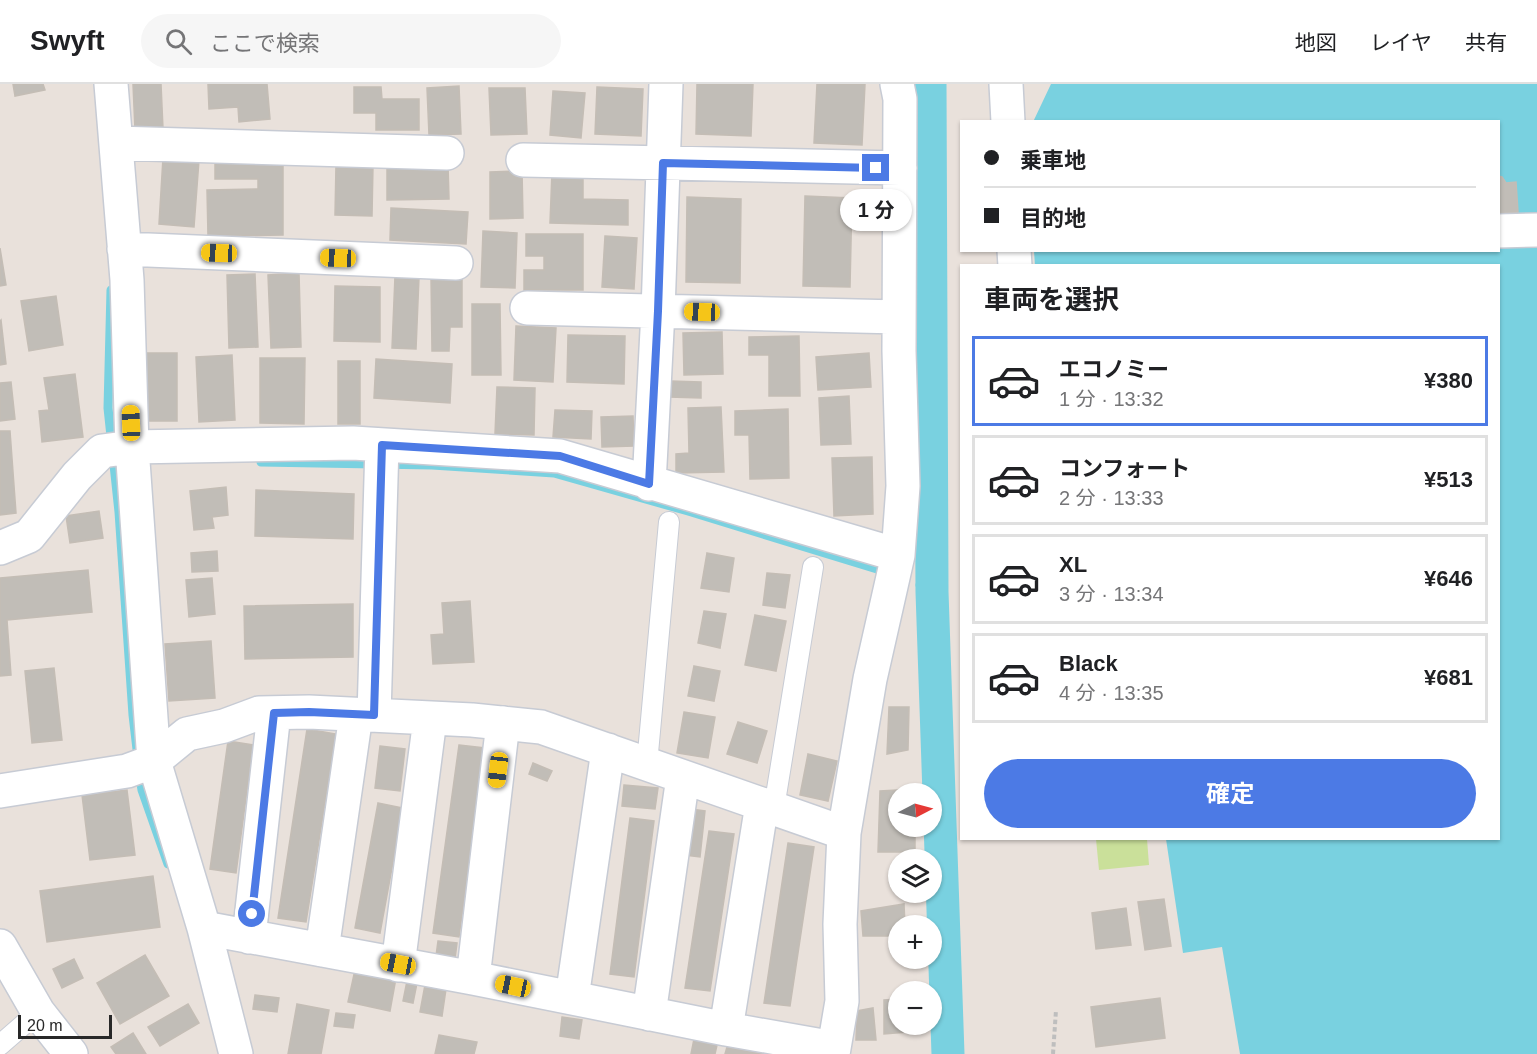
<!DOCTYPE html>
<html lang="ja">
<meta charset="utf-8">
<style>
body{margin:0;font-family:Helvetica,"Noto Sans JP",sans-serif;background:#f6f6f6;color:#202124;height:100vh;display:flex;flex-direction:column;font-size:22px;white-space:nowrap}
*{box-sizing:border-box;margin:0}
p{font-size:20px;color:#757577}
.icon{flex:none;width:33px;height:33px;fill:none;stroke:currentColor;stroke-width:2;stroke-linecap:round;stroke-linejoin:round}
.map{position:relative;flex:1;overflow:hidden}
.drawer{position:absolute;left:960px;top:180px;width:540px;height:576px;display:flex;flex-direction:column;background:#fff;border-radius:0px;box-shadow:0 2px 4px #0004}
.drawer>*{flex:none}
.guide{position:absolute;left:960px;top:36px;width:540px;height:132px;border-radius:0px;box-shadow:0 2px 4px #0004;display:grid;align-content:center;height:132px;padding:0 24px;background:#fff}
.needle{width:39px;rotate:84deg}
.tools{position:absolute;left:888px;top:699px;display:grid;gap:12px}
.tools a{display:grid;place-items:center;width:54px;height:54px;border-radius:50%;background:#fff;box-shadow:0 2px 4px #0004;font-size:30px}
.scale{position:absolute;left:18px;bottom:15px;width:94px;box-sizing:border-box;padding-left:6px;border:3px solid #282828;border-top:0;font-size:16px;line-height:21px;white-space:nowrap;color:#282828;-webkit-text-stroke:4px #fff;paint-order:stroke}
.end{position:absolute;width:27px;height:27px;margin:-14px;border:8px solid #4c7ae5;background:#fff;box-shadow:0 0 0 3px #fff}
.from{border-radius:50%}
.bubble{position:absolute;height:42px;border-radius:21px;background:#fff;box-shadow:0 2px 4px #0004;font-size:20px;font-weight:700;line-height:42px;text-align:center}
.car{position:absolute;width:18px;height:36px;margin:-18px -9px;border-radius:8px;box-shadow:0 0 4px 2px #0007;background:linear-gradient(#f5c518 24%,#345 0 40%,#f5c518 0 76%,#345 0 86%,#f5c518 0)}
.guide b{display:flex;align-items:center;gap:21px;height:57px;font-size:22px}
.guide b+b{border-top:2px solid #e0e0e0}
.guide i{width:15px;height:15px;background:#202124}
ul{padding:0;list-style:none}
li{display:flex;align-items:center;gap:18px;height:90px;margin:0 12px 9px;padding:0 12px;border:3px solid #e0e0e0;border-radius:0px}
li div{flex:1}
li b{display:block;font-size:22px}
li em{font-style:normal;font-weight:700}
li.selected{border-color:#4c7ae5}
li>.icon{width:54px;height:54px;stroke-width:1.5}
h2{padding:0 24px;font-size:27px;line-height:72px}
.primary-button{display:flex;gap:12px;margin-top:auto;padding:12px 24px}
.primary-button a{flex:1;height:69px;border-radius:36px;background:#4c7ae5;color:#fff;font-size:24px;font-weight:700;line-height:69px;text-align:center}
header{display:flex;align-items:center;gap:36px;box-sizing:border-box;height:84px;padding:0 30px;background:#fff;border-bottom:2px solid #e0e0e0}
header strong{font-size:28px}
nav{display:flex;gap:33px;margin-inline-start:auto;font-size:21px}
.search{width:420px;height:54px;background:#f6f6f6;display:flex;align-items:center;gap:15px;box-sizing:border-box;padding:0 21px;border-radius:33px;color:#757577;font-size:22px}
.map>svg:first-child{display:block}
.pitch{fill:#cae09a}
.water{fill:#79d1e0}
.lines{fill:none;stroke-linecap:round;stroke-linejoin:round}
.stream{stroke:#79d1e0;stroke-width:9}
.canal{stroke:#79d1e0;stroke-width:33}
.building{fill:#c1bdb7;stroke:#c4bdb5;stroke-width:1.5}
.service-casing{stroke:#c7cbd4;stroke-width:22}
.minor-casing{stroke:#c7cbd4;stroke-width:36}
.path{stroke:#bebebe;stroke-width:4;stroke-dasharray:4.5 3;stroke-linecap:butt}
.service{stroke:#fff;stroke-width:20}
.minor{stroke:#fff;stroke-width:33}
.route{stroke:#4c7ae5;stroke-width:8}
</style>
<header>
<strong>Swyft</strong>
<div class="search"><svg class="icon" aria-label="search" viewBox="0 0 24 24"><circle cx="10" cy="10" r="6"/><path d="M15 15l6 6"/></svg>ここで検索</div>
<nav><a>地図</a><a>レイヤ</a><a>共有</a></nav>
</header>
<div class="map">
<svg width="1537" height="970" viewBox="0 0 1537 970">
<rect width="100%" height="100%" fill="#e9e1db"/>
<path class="pitch" d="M1096,755h51l2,26 -50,5z"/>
<path class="water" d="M1051,0h486v970h-297l-18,-107 -39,6 -17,-114 332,-1v-572h-463l-1,-15 464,-1v-128h-465z"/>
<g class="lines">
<path class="stream" d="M111,206l-3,118 11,104 14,203 5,43
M261,378l171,3 122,8 134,38 189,58
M920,501l12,7
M139,687l3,19 26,74"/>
<path class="canal" d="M930,0l2,508 16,462"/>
</g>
<path class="building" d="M13,0h30l2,6 -30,6z
M133,0h28l2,45 -28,1z
M208,0h59l3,35 -31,3 -1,-15 -29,2z
M697,0h56l-2,52 -55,-2z
M817,0h48l-3,61 -48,-2z
M459,2l2,48 -32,1 -2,-47z
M354,3h27l1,12h37v31h-43v-17h-22z
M597,3l46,2 -2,47 -46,-2z
M489,4h36l2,46 -36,1z
M553,7l32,2 -4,45 -31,-3z
M163,74l36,2 -5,67 -35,-3z
M283,74v77l-75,1 -1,-46 51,-1v-10h-43v-20z
M336,81h37l-1,51 -37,-1z
M448,81l1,34 -62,1v-34z
M522,87l1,47 -33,1v-47z
M552,88l31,1v26l45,1v25l-78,-2z
M1498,92l4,1 4,6 10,-1 2,30 -20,2z
M805,112l47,2 -2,89 -47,-1z
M687,113l54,2 -1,84 -54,-1z
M391,124l77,4 -2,32 -76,-4z
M483,147l34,2 -2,55 -34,-1z
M526,150h57v56h-59v-20h20v-14h-18z
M605,152l32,2 -3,51 -32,-2z
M0,164l6,37 -6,1z
M299,189l2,74 -30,1 -3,-73z
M255,190l3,73 -29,1 -2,-73z
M395,192l24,1 -3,72 -24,-1z
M431,193h31v50h-12l-1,24h-17z
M335,202l45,1v55l-46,-1z
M56,212l7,49 -34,6 -8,-50z
M472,220h28l1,71h-29z
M1,236l5,44 -6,1v-44z
M516,242l40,2 -3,54 -39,-2z
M722,248l1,42 -39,1 -1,-42z
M568,251l57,1 -1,48 -57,-2z
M799,252l1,60h-31v-41h-20v-18z
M144,269h33v68h-33z
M869,269l2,34 -53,3 -2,-33z
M232,271l3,65 -36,2 -3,-65z
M260,274h45l-1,66 -44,-1z
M376,275l76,5 -2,39 -76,-5z
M338,277h22v63h-22z
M75,290l8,63 -41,5 -3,-31 10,-1 -5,-32z
M670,297l31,1v16l-32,-1z
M11,298l4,37 -15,2v-38z
M497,303l38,1 -1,47 -39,-1z
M849,312l2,48 -30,1 -2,-47z
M721,323l3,65 -48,1v-19l13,-1 -1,-45z
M788,325l1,69 -39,1 -1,-44h-14v-24z
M555,326l37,1 -1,28 -38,-2z
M633,332l1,30 -32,1 -1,-30z
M0,347h10l6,82 -16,2z
M872,373l1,57 -39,2 -2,-58z
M226,403l2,28 -16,2 2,11 -20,2 -4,-39z
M256,406l98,4 -1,45 -98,-3z
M99,427l4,27 -33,5 -4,-27z
M217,467l1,20 -26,1 -1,-19z
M707,469l27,5 -5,34 -28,-4z
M88,486l4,42 -85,8 4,55 -11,1v-98z
M767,489l23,2 -5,33 -22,-3z
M212,494l3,36 -26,3 -3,-37z
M470,517l4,61 -41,2 -2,-29 13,-1 -2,-31z
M353,520v53l-108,2 -1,-53z
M704,527l22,3 -6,34 -22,-5z
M755,531l31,6 -10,50 -31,-6z
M211,557l4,57 -46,3 -4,-57z
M694,582l26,5 -6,30 -26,-5z
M54,584l8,72 -30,3 -7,-72z
M889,623h20l-1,43 -21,4z
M684,628l31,5 -7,41 -31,-5z
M738,638l29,9 -10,32 -30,-9z
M307,645l29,5 -30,188 -28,-4z
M228,657l25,4 -17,128 -26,-4z
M459,661l26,3 -26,189 -26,-4z
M380,662l25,3 -5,42 -25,-3z
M808,670l29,7 -9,40 -28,-6z
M533,679l19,8 -5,10 -18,-7z
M624,701l34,3 -3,21 -33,-3z
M915,705v5h-17v32h17v26h-37l2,-61z
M127,706l8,65 -45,5 -8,-65z
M378,719l25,5 -23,125 -25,-5z
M690,725l15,2 -5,46 -15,-2z
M630,734l24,3 -20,156 -24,-3z
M709,747l25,3 -24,157 -25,-3z
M788,759l26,4 -24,159 -26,-3z
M153,792l7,51 -113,15 -7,-51z
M1164,815l7,47 -26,4 -7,-48z
M904,820l1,22h-7v10h-35l-2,-25z
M1126,824l5,37 -35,4 -4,-36z
M438,857l19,2 -2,16 -19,-3z
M145,871l24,41 -49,28 -23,-41z
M74,875l9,19 -21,10 -9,-19z
M355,886l41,8 -6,33 -42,-9z
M407,897l10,2 -4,20 -10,-2z
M425,901l21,4 -4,27 -22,-4z
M255,911l24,3 -2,14 -24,-3z
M1160,914l5,40 -69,9 -5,-40z
M898,915v25h10v8l-24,2v-34z
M188,920l11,19 -39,23 -12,-19z
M297,920l32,6 -8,44h-33z
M873,924l3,32h-20l1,-29z
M336,929l19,2 -2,13 -19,-2z
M562,933l20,3 -3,19 -19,-3z
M133,949l13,21h-30l-5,-7z
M439,951l38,7 -3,12h-39z
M694,955l23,6 -2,9h-24z
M727,963l41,7h-43z"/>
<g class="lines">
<g class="service-casing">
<path id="service" d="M647,680l22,-242
M774,724l39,-241
M0,961l38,-33"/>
</g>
<g class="minor-casing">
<path id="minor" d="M111,0l16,196 5,167 22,314 50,167 32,126
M1006,0l2,38
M116,59l331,10
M523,76l377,8
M1498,147l39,-1
M124,165l332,14
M1014,166l1,16
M527,224l372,9
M649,400l9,-173 8,-227
M0,464l29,-12 48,-60 25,-25 30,-4 221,-4 207,13 338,99
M374,631l8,-270
M0,707l127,-20 27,-10 33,-27 37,-8 35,-13 50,-1 163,8 69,7 303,106
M204,844l269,50 253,51 108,19
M249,853l25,-224
M0,862l38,66 33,42
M322,866l34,-235
M398,881l32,-246
M473,894l30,-255
M572,914l36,-248
M649,930l34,-237
M726,945l36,-225
M833,970l9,-53 -2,-77 4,-91 26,-154 28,-124 5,-69 -4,-135 1,-252 -3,-15"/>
</g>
<path class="path" d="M1053,970l3,-44"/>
<use href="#service" class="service"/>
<use href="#minor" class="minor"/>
</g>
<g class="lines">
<path class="route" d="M252,830l22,-201 35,-1 65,3 8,-270 178,11 89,28 9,-173 5,-148 213,5"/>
</g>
</svg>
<div class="tools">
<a><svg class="needle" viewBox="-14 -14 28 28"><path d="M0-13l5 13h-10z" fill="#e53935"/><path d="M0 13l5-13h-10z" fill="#757577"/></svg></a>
<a><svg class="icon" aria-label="layers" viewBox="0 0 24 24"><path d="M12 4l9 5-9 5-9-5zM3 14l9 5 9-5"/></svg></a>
<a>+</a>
<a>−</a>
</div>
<div class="scale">20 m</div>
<i class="end from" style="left:252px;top:830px"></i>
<i class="end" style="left:876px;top:84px"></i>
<div class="bubble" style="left:840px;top:105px;width:72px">1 分</div>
<i class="car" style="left:219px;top:169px;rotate:272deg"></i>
<i class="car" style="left:338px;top:174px;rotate:272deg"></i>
<i class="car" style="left:702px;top:228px;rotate:272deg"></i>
<i class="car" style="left:131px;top:339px;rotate:358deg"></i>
<i class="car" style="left:498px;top:686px;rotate:187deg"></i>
<i class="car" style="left:398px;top:880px;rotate:281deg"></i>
<i class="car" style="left:513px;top:902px;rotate:282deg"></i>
<div class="guide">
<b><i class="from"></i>乗車地</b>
<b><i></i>目的地</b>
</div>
<section class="drawer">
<h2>車両を選択</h2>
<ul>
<li class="selected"><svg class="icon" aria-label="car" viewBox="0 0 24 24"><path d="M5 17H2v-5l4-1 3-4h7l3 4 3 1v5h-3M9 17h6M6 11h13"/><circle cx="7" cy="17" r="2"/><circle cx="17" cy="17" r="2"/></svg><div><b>エコノミー</b><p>1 分 · 13:32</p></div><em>¥380</em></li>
<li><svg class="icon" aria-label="car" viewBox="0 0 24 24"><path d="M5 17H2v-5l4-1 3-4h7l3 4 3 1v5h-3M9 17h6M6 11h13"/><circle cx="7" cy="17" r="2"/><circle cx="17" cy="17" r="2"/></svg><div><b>コンフォート</b><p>2 分 · 13:33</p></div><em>¥513</em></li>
<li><svg class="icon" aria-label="car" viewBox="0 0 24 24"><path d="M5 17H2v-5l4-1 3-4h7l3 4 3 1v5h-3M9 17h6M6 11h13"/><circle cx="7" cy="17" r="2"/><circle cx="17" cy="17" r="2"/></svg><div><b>XL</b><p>3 分 · 13:34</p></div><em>¥646</em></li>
<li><svg class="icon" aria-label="car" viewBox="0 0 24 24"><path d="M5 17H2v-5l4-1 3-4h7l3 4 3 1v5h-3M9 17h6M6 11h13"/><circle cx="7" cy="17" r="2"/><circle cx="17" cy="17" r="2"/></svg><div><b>Black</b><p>4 分 · 13:35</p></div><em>¥681</em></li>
</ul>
<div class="primary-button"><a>確定</a></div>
</section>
</div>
